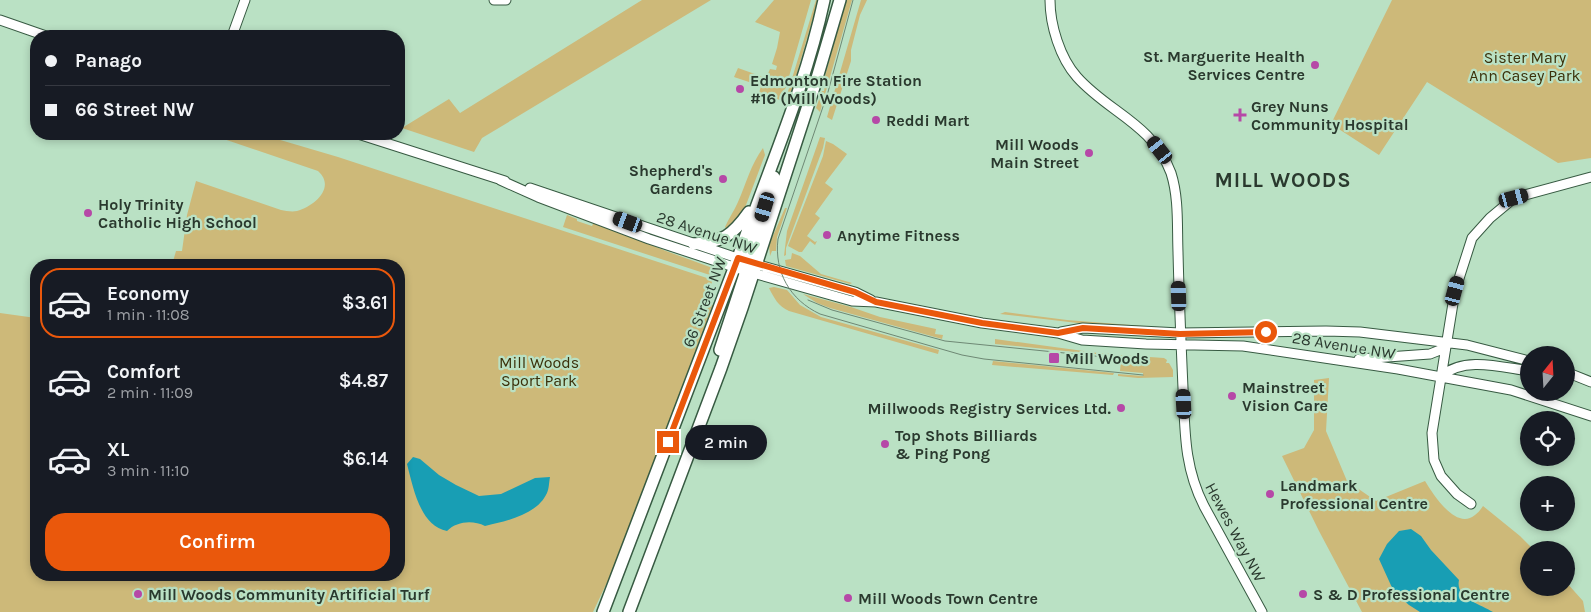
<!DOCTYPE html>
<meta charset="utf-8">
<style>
body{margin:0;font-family:Karla,sans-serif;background:#20242c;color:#f1f3f6;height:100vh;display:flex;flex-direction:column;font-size:19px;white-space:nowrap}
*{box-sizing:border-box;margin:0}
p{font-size:16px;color:#9ea1a6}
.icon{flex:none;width:28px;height:28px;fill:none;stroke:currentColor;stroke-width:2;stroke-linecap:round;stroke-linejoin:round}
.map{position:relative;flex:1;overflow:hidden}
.side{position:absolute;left:30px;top:259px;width:375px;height:322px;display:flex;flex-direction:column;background:#171b24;border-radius:20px;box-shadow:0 2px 8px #0003}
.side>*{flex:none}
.guide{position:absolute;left:30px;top:30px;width:375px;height:110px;border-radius:20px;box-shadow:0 2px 8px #0003;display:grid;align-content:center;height:110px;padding:0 15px;background:#171b24}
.needle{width:32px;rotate:18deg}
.tools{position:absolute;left:1520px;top:346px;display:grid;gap:10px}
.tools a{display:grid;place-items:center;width:55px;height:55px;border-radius:50%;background:#171b24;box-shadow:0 2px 8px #0003;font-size:25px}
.end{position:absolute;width:22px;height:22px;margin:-11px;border:6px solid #ea580c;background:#fff;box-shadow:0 0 0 2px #fff}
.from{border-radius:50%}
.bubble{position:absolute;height:35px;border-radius:18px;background:#171b24;box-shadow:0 2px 8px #0003;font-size:16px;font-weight:600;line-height:35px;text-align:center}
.car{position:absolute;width:15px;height:30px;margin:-15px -8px;border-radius:6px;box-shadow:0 0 4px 1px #0007;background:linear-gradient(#222 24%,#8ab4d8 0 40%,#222 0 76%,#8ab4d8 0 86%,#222 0)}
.guide b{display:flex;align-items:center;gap:18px;height:48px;font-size:19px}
.guide b+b{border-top:1px solid #363941}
.guide i{width:12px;height:12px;background:#f1f3f6}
ul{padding:9px 0 0;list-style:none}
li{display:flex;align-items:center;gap:15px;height:70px;margin:0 10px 8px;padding:0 5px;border:2px solid transparent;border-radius:20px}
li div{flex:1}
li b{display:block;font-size:19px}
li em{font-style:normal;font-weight:600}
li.selected{border-color:#ea580c}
li>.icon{width:45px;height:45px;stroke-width:1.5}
.button{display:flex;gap:10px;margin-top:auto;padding:10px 15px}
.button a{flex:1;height:58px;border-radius:20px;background:#ea580c;color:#fff;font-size:20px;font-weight:600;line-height:58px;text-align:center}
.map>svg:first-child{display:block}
.green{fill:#cdb979}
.water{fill:#189eb4}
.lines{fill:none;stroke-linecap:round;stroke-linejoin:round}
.minor-casing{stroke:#375a42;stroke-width:11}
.major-casing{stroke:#375a42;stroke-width:14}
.minor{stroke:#fff;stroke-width:9}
.major{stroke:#fff;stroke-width:11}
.tram{stroke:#6e8874;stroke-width:1}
.route{stroke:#ea580c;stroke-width:6}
.poi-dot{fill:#b648a7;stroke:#bae1c4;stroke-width:2}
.labels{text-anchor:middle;stroke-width:4.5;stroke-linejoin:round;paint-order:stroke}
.poi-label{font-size:16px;font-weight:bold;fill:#2a392e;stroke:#bae1c4;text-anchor:start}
.park-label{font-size:16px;fill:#3b300a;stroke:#bae1c4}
.street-label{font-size:16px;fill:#2a392e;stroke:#bae1c4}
.district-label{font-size:21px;font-weight:bold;letter-spacing:1px;fill:#2a392e;stroke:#bae1c4}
</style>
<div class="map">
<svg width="1591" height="612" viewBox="0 0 1591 612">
<rect width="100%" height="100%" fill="#bae1c4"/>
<path class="green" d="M642,0h69l-229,138 -8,14 -72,-24 47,-29 11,14z
M774,0h37l-25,87 -6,13 -21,-7 2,-7 -27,-9 4,-9 28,10 4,-9 6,1 1,-4 -5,-2 5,-16 3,-16 -25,-10z
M816,0h2l-25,87 -4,9 -3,2z
M846,0h6l-32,112 -4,-4 6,-17h2l2,-10 -2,-1z
M861,0h6l-7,15 -9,35v11l-19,59 -5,-3z
M1392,0h199v158l-33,5 -131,-81 -48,73 -48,-31z
M209,134h51l78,23 375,123 -6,13 7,3 -4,8 3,1 -1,4 -101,265 -18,38h-593v-299l36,5v257h363v-310h-227l4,-14h6l5,-36 9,-34 85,29c5,1 11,2 16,1 18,-5 39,-24 21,-40z
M820,137l5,1 -2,10 -37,100v7l-2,1 3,-25z
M826,141l7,3 14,10 -22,29 8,6 -18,25 5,4 -13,18 8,6 2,-1 -2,4 -5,-4 -8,11h-3l-11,-6 35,-90z
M763,148l2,7 -2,5 -17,45 -5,10 -14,15 -2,-3c4,-9 9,-16 13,-25 8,-18 13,-38 25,-54z
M785,208h2l-10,29 -1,14h-4l-2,5 -1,-11z
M567,215l10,4v2l15,5 2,-4 72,29 44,16 9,6 -3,4 -153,-50z
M792,253l8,3 21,18 31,9 -2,1 -64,-18 -1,-6 6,-1z
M774,287l13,3 13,15 21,12 118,33 -1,4 -149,-43c-11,-5 -15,-13 -20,-23z
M803,294l48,13 29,10 56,12 -1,5 8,1 -1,4 -112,-31 -13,-5z
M1005,312l62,8 76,6 4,2 -61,-4 -86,-10z
M995,339l103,14 17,1v2l-120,-12z
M1120,355l44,3 3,2 -1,3h3l4,7v7l-35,1 -20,-2v-2l25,2v-3l-23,-2 1,-11 23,2 1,-2 -25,-3z
M993,361l121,12 -1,2 -121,-10z
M1329,378l-3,53 21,50 29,20 49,-20c8,13 31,50 50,34 3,-2 6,-6 8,-9l37,30 14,14h-5v38h37v-6l17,19 2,11h-223l-43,-81 -37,-75 22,-8 10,-18v-50z"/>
<path class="water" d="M413,457l7,2 19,16 17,10 23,11 22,-2 34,-16 15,-1c-1,5 -1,12 -3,16 -10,22 -41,28 -62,33 -12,-6 -28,-5 -38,5 -27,-5 -34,-44 -40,-67z
M1411,529l10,7 10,14 28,30c-4,18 21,24 34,32h-73l-11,-7 -15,-13 -15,-33 8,-15 12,-13z"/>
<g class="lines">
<g class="minor-casing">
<path id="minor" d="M494,0h12
M1050,0c0,25 10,58 27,77 32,36 75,46 94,96 8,25 6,53 7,79 1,45 3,91 5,136 2,43 1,79 21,118l58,106
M0,20l46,16
M232,36l13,-36
M358,134l147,47
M500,180l38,17 111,42 97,32 106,30 24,1 106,21 76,10 24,7 64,4 97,2 155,23 113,21 80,26
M530,188l225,76 100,28 16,8
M1061,332l22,-4 97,5 146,-2 34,1 107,13 62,16
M1359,359l71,-5 10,-4 8,-7
M1566,372l25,10
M1441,376c24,-20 59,-9 88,-5
M1471,504l-14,-10 -16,-18 -7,-16 -2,-27 23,-142 17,-53 18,-20 24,-20 77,-21"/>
</g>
<g class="major-casing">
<path id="major" d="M694,244c29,-2 38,-8 55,-32
M751,269l-2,-10 25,-82
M720,350l26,-79 -1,-9 -7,-4
M603,612l135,-354c29,-86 67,-169 86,-258
M629,612l92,-244 21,-60 75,-230 23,-78"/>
</g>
<use href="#minor" class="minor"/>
<use href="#major" class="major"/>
<path class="tram" d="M853,0l-25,92 -50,147c-4,33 12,61 42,75l142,41 22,4 159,16
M808,300l24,10 113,31 199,20"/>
</g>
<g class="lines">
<path class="route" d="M668,442l70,-184 117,34 21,10 106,21 76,10 25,-5 97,6 86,-2"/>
</g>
<g class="poi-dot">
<circle cx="1315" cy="65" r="5"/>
<circle cx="740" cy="89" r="5"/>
<path d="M1237.5 107.5h5v5h5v5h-5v5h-5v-5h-5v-5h5z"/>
<circle cx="876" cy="120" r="5"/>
<circle cx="1089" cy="153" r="5"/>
<circle cx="723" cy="179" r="5"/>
<circle cx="88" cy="213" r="5"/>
<circle cx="827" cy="235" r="5"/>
<rect x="1048" y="352" width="12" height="12" rx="2.5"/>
<circle cx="1232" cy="396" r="5"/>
<circle cx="1121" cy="408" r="5"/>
<circle cx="885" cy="444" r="5"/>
<circle cx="1270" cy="494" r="5"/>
<circle cx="138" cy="594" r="5"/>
<circle cx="1303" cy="594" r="5"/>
<circle cx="848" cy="598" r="5"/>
</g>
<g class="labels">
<g class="poi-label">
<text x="1305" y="62" text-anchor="end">St. Marguerite Health<tspan x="1305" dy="18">Services Centre</tspan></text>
<text x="750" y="86">Edmonton Fire Station<tspan x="750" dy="18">#16 (Mill Woods)</tspan></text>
<text x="1251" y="112">Grey Nuns<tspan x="1251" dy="18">Community Hospital</tspan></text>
<text x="886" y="126">Reddi Mart</text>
<text x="1079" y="150" text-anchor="end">Mill Woods<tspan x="1079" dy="18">Main Street</tspan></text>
<text x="713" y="176" text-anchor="end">Shepherd's<tspan x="713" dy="18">Gardens</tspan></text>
<text x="98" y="210">Holy Trinity<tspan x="98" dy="18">Catholic High School</tspan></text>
<text x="837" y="241">Anytime Fitness</text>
<text x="1065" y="364">Mill Woods</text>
<text x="1242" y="393">Mainstreet<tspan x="1242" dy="18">Vision Care</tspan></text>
<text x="1111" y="414" text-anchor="end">Millwoods Registry Services Ltd.</text>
<text x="895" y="441">Top Shots Billiards<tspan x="895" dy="18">&amp; Ping Pong</tspan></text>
<text x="1280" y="491">Landmark<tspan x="1280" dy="18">Professional Centre</tspan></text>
<text x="148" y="600">Mill Woods Community Artificial Turf</text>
<text x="1313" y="600">S &amp; D Professional Centre</text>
<text x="858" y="604">Mill Woods Town Centre</text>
</g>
<g class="park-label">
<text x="1525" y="63">Sister Mary<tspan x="1525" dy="18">Ann Casey Park</tspan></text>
<text x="539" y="368">Mill Woods<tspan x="539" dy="18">Sport Park</tspan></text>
</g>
<g class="street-label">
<text transform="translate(707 232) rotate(18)" y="6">28 Avenue NW</text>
<text transform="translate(704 302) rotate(-69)" y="6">66 Street NW</text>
<text transform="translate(1344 345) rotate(9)" y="6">28 Avenue NW</text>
<text transform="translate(1236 532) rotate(62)" y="6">Hewes Way NW</text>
</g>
<g class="district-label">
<text x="1283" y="187">MILL WOODS</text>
</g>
</g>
</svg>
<div class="tools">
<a><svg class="needle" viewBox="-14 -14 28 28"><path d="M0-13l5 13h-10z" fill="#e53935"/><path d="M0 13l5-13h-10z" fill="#9ea1a6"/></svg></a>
<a><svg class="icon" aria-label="locate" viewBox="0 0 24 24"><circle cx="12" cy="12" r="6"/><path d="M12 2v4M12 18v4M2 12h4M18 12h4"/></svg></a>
<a>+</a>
<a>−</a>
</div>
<i class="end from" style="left:1266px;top:332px"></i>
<i class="end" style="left:668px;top:442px"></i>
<div class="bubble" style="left:685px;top:425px;width:82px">2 min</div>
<i class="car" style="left:1160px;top:150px;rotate:322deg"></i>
<i class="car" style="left:1514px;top:198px;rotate:75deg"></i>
<i class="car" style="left:765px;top:207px;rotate:197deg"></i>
<i class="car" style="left:628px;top:222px;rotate:290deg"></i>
<i class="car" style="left:1455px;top:291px;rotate:15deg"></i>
<i class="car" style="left:1179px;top:296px;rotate:358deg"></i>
<i class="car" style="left:1184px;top:404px;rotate:357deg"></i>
<div class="guide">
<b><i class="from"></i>Panago</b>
<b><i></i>66 Street NW</b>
</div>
<section class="side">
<ul>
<li class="selected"><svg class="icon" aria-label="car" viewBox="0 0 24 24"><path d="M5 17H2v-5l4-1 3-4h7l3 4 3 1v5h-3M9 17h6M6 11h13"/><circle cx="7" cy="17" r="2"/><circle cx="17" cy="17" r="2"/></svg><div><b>Economy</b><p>1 min · 11:08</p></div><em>$3.61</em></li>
<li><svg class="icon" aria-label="car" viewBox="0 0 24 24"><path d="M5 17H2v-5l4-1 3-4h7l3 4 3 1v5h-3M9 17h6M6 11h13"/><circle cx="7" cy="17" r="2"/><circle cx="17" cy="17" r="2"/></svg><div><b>Comfort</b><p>2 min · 11:09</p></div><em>$4.87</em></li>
<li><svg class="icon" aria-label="car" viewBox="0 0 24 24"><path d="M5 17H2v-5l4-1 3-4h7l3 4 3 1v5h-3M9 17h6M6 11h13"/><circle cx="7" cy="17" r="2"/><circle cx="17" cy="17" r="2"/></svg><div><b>XL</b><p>3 min · 11:10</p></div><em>$6.14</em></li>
</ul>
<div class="button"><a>Confirm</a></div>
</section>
</div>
